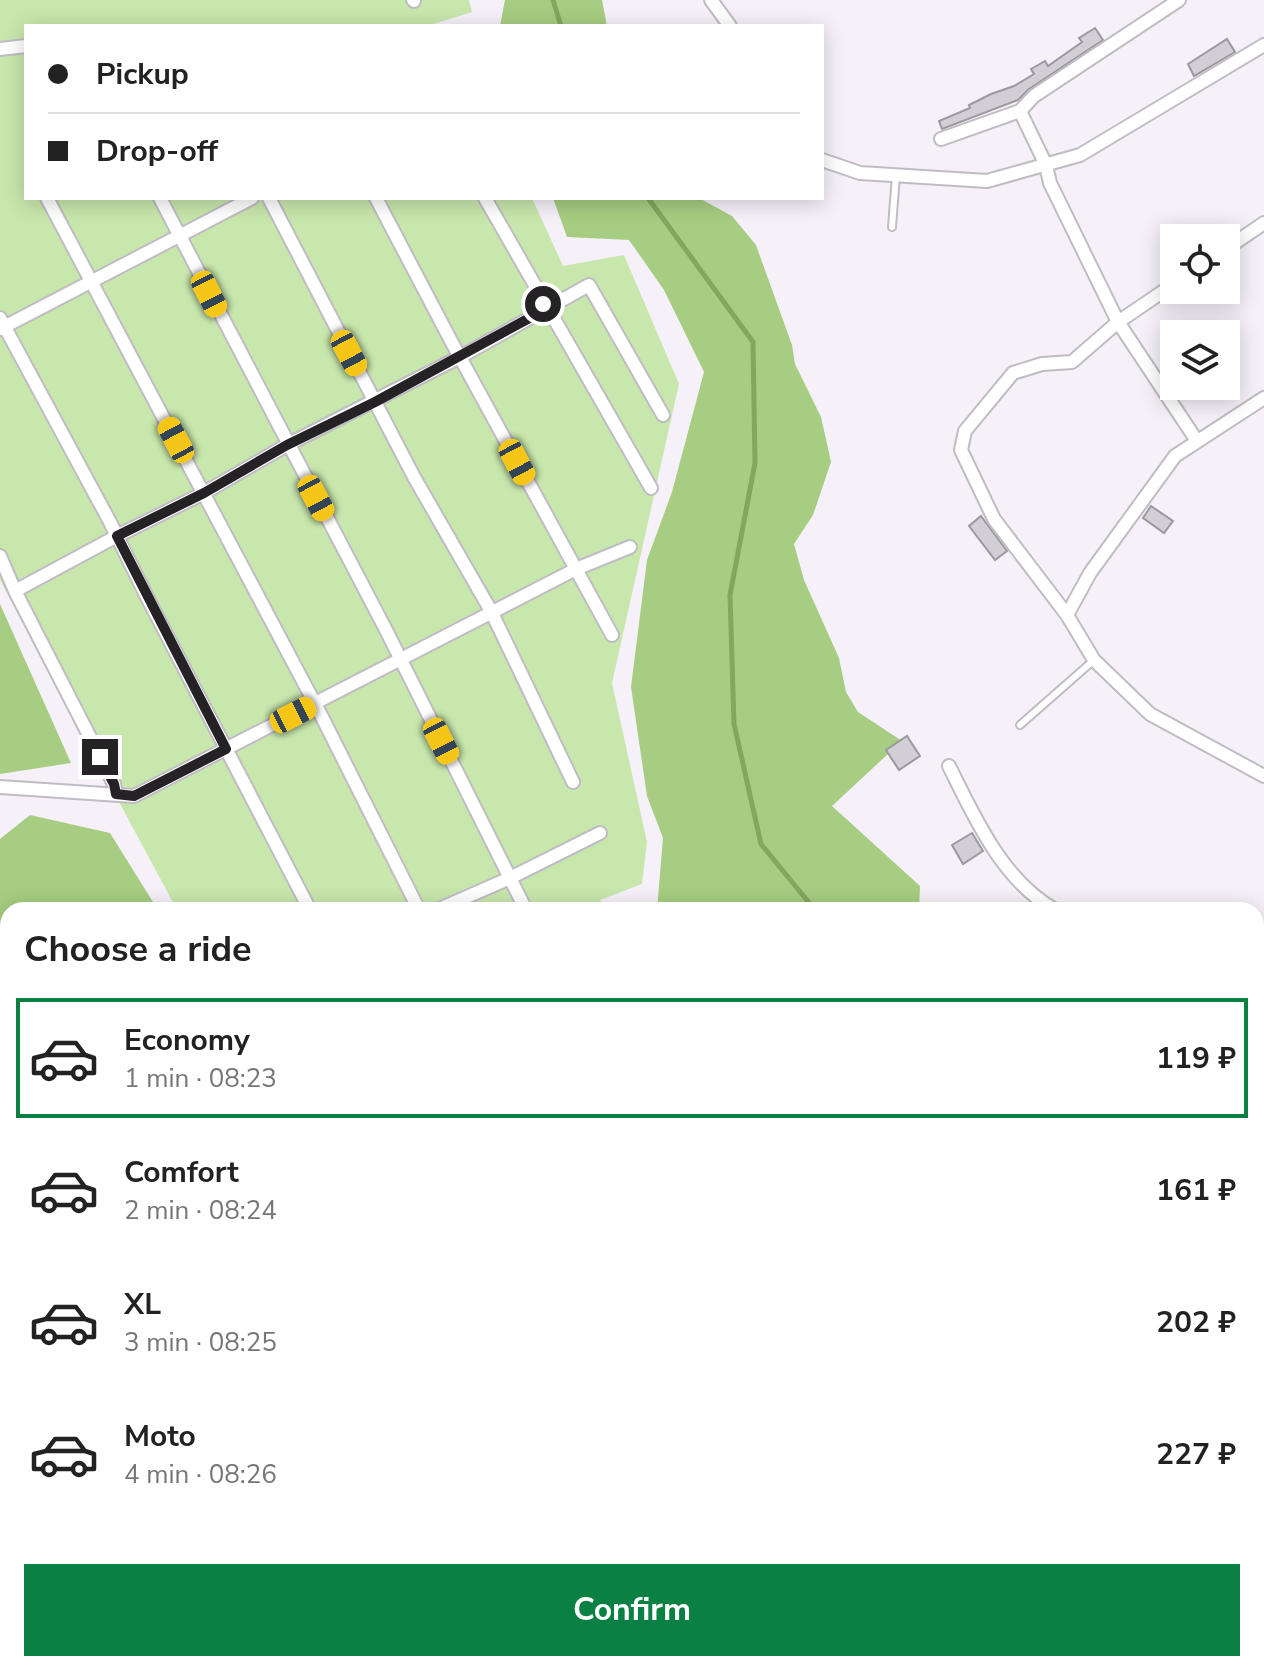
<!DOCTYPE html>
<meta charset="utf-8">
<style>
body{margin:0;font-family:"Nunito Sans",sans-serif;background:#f6f6f6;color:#222;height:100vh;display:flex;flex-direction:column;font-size:30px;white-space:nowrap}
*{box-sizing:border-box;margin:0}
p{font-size:26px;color:#767676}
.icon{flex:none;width:44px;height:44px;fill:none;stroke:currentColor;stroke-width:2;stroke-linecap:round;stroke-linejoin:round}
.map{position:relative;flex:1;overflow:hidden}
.side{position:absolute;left:0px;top:902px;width:1264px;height:770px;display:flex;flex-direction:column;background:#fff;border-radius:24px 24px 0 0;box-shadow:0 4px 20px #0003}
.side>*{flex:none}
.banner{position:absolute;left:24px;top:24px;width:800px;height:176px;border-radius:0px;box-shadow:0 4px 20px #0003;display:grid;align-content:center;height:176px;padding:0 24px;background:#fff}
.fabs{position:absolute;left:1160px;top:224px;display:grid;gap:16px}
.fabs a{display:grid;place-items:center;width:80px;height:80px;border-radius:0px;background:#fff;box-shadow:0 4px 20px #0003;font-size:40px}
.end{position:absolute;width:36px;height:36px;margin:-18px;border:10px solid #242225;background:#fff;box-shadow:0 0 0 4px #fff}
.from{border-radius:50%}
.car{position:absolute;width:24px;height:48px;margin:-24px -12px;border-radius:10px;box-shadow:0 0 6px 2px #0007;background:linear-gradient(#f5c518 24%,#345 0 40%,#f5c518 0 76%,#345 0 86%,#f5c518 0)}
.banner b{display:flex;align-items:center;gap:28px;height:76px;font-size:30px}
.banner b+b{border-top:2px solid #e0e0e0}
.banner i{width:20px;height:20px;background:#222}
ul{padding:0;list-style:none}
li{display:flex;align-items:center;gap:24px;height:120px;margin:0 16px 12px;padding:0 8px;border:4px solid transparent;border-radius:0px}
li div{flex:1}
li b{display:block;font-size:30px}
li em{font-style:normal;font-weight:700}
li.on{border-color:#0b8043}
li>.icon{width:72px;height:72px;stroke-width:1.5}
h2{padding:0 24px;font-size:36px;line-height:96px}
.cta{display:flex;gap:16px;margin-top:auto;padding:16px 24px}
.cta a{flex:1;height:92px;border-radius:0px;background:#0b8043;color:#fff;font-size:32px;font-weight:700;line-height:92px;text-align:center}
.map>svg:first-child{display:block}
.green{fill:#c8e7ac}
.forest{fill:#a6cd81}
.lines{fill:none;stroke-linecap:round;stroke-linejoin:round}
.stream{stroke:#82a75d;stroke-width:5}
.building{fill:#d2ced5;stroke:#9d98a0;stroke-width:2}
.lane-casing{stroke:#c0bcc3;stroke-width:10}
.street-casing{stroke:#c0bcc3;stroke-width:16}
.secondary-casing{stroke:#c0bcc3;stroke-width:22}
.lane{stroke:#fff;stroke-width:6}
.street{stroke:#fff;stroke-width:12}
.secondary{stroke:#fff;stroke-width:18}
.route{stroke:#242225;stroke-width:10}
</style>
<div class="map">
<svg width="1264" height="1671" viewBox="0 0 1264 1671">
<rect width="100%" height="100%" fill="#f6f1f9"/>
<path class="green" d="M0,0h469l3,12 -45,14h-401v172h506l31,68 61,-11 55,129 -67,299 35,159 -5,42 -42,16 5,10h-428l-177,-330z
M0,1188l8,15v461h397l8,7h-413z
M573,1664h457l-3,7h-450z"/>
<path class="forest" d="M505,0h97l5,26h-107z
M553,198h146l33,18 24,29 36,100 3,19 26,53 10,45 -18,53 -19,29 10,36 35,78 7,34 12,20 44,29 -70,65 88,80 -1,24h-262l6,-72 -16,-42 -16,-109 16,-127 25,-68 32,-120 -40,-82 -35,-50 -62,-3z
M0,604l71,159 -71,11z
M30,815l80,18 48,77h-150v217l-8,-16v-272z
M1256,1183l8,4v255l-8,16z
M1256,1497l8,7v167h-231l5,-7h218z"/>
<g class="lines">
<path class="stream" d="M553,0l8,26
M648,198l105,144 2,121 -25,132 4,129 27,120 54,66
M1216,1664l5,7"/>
</g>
<path class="building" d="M1095,28l8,12 -74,49 -11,11 -76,29 -3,-8 31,-13 -1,-3 22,-11 23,-8 20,-12 -3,-5 14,-8 3,5 34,-24 -3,-4z
M1227,39l8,13 -41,24 -6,-12z
M1151,506l22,15 -9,12 -21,-15z
M981,516l26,35 -12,9 -26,-34z
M907,736l13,20 -21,14 -13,-20z
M972,833l11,18 -20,13 -11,-19z"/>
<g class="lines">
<g class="lane-casing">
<path id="lane" d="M892,227l4,-52
M1020,725l74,-65
M0,1353l5,-1
M0,1568l8,-11
M0,1599l8,7
M82,1664l9,7
M50,1671l6,-7
M178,1671l5,-7
M315,1671l6,-7"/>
</g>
<g class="street-casing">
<path id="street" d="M413,0l1,1
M711,0l19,26
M1179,0l-145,96 -14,15 26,54 4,18 68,139 79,119
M0,49l26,-3
M941,139l79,-28
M822,160l38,13 127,8 93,-26 184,-110
M47,198l275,519 97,193
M160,198l226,432 140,280
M269,198l145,279 77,134 82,171
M376,198l74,141 162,296
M485,198l166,290
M1226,249l38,-26
M1174,284l-56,38 -46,40 -30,2 -29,9 -48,58 -4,19 33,69 73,96 27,45 56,54 114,62
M0,318l110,204 37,75 163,313
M0,329l252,-131
M0,556l15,35 99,193 2,10
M15,591l102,-55 87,-43 83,-48 173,-88 129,-72 74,130
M1067,615l23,-42 85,-117 89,-58
M949,766c26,52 53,114 106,144
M0,787l134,9 442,-227 54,-22
M437,910l73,-32 90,-45
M1256,1006l8,3
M689,1664l3,7
M794,1664l3,7
M908,1664l4,7"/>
</g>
<g class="secondary-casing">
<path id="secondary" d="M0,1168l8,14
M427,1664l7,7"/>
</g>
<use href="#lane" class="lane"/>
<use href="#street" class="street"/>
<use href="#secondary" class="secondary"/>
</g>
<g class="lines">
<path class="route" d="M100,757l14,27 2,10 18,2 92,-47 -109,-213 87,-43 83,-48 88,-43 171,-93 -3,-5"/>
</g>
</svg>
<div class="fabs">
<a><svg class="icon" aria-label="locate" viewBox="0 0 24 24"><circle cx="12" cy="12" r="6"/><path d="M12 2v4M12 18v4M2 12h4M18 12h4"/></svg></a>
<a><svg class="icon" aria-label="layers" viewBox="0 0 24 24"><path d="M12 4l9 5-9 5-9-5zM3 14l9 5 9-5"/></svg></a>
</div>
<i class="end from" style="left:543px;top:304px"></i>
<i class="end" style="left:100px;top:757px"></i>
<i class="car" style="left:209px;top:294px;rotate:153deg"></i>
<i class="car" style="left:349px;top:353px;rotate:152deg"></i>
<i class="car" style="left:176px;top:440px;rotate:332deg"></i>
<i class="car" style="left:517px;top:462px;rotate:152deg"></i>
<i class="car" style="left:316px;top:498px;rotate:152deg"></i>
<i class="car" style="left:293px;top:715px;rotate:63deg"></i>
<i class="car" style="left:441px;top:741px;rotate:153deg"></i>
<div class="banner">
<b><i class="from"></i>Pickup</b>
<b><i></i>Drop-off</b>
</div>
<section class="side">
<h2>Choose a ride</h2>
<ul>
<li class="on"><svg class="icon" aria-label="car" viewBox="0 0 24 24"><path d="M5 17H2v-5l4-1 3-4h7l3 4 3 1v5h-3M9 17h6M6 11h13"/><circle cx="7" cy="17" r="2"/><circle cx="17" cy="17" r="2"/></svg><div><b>Economy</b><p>1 min · 08:23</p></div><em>119 ₽</em></li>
<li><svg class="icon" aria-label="car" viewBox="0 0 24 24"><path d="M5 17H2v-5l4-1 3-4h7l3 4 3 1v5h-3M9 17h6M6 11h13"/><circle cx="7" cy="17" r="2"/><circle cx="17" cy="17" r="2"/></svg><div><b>Comfort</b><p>2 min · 08:24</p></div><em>161 ₽</em></li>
<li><svg class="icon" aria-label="car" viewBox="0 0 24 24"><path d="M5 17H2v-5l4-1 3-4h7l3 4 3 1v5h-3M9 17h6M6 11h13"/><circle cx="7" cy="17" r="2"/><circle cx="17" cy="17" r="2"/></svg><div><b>XL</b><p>3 min · 08:25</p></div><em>202 ₽</em></li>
<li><svg class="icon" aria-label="car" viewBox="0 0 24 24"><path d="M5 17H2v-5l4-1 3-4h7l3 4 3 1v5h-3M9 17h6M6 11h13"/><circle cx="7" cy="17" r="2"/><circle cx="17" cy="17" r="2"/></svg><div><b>Moto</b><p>4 min · 08:26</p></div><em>227 ₽</em></li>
</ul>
<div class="cta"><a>Confirm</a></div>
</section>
</div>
